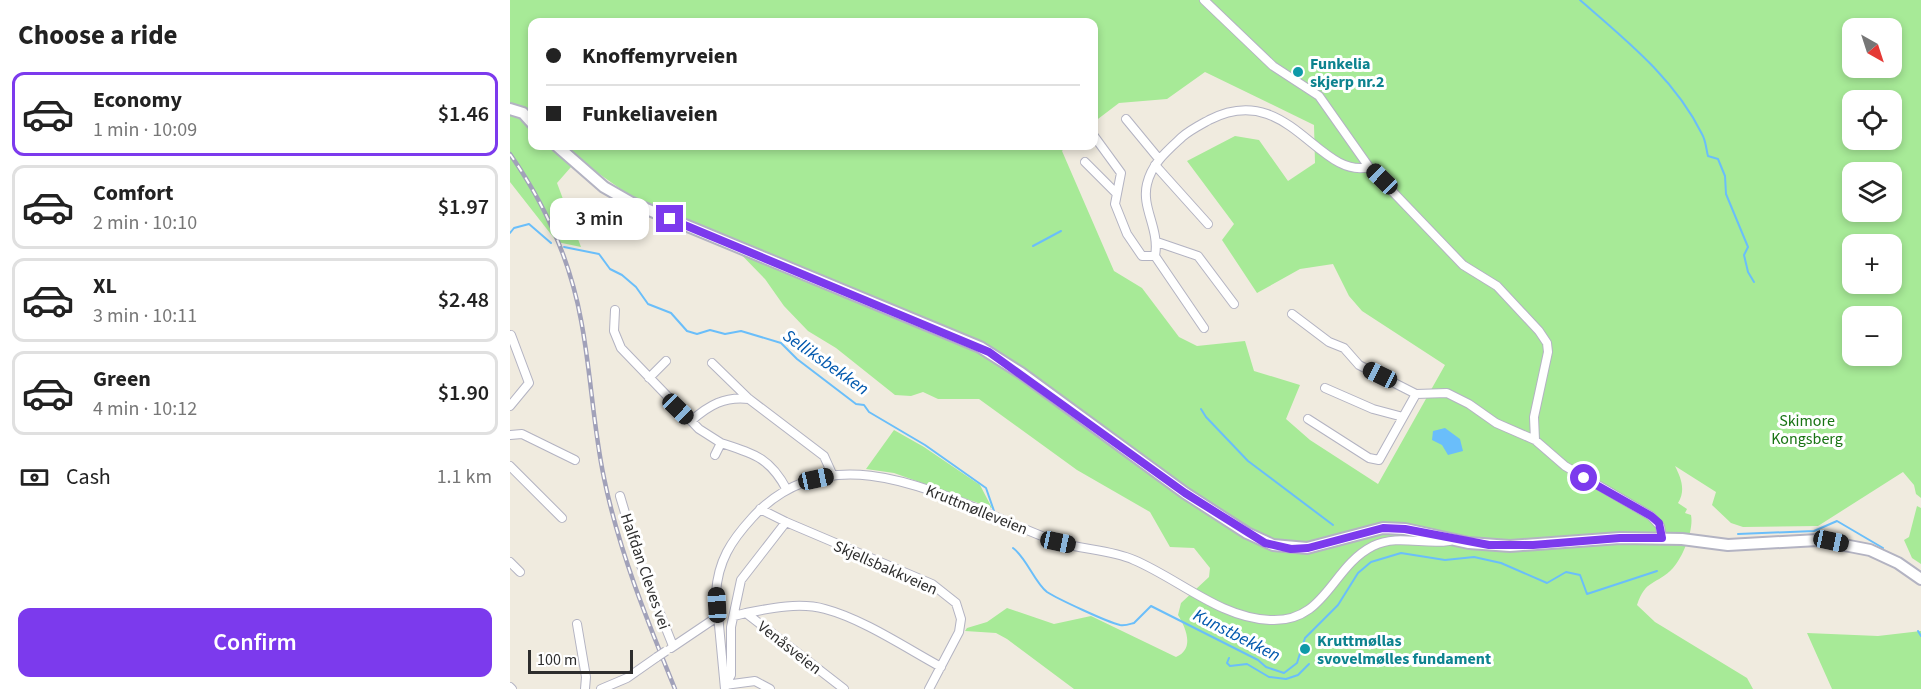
<!DOCTYPE html>
<meta charset="utf-8">
<style>
body{margin:0;font-family:"Source Sans 3",sans-serif;background:#f2f2f2;color:#222;height:100vh;display:flex;flex-direction:column;font-size:22px;white-space:nowrap}
*{box-sizing:border-box;margin:0}
p{font-size:20px;color:#767676}
.icon{flex:none;width:33px;height:33px;fill:none;stroke:currentColor;stroke-width:2;stroke-linecap:round;stroke-linejoin:round}
.map{position:relative;flex:1;overflow:hidden}
.details{display:flex;flex-direction:column;background:#fff;width:510px}
.details>*{flex:none}
.hud{position:absolute;left:18px;top:18px;width:570px;height:132px;border-radius:12px;box-shadow:0 3px 9px #0003;display:grid;align-content:center;height:132px;padding:0 18px;background:#fff}
.needle{width:39px;rotate:141deg}
.fabs{position:absolute;left:1332px;top:18px;display:grid;gap:12px}
.fabs a{display:grid;place-items:center;width:60px;height:60px;border-radius:12px;background:#fff;box-shadow:0 3px 9px #0003;font-size:30px}
.scale{position:absolute;left:18px;bottom:15px;width:105px;box-sizing:border-box;padding-left:6px;border:3px solid #2d2d2d;border-top:0;font-size:16px;line-height:21px;white-space:nowrap;color:#2d2d2d;-webkit-text-stroke:4px #fff;paint-order:stroke}
.end{position:absolute;width:27px;height:27px;margin:-14px;border:8px solid #7c3aed;background:#fff;box-shadow:0 0 0 3px #fff}
.from{border-radius:50%}
.bubble{position:absolute;height:42px;border-radius:12px;background:#fff;box-shadow:0 3px 9px #0003;font-size:20px;font-weight:600;line-height:42px;text-align:center}
.car{position:absolute;width:18px;height:36px;margin:-18px -9px;border-radius:8px;box-shadow:0 0 4px 2px #0007;background:linear-gradient(#222 24%,#8ab4d8 0 40%,#222 0 76%,#8ab4d8 0 86%,#222 0)}
.hud b{display:flex;align-items:center;gap:21px;height:57px;font-size:22px}
.hud b+b{border-top:2px solid #e0e0e0}
.hud i{width:15px;height:15px;background:#222}
ul{padding:0;list-style:none}
li{display:flex;align-items:center;gap:18px;height:84px;margin:0 12px 9px;padding:0 6px;border:3px solid #e0e0e0;border-radius:12px}
li div{flex:1}
li b{display:block;font-size:22px}
li em{font-style:normal;font-weight:600}
li.on{border-color:#7c3aed}
li>.icon{width:54px;height:54px;stroke-width:1.5}
h2{padding:0 18px;font-size:27px;line-height:72px}
.pay{display:flex;align-items:center;gap:15px;height:66px;padding:0 18px;font-size:22px}
.pay p{margin-inline-start:auto}
.button{display:flex;gap:12px;margin-top:auto;padding:12px 18px}
.button a{flex:1;height:69px;border-radius:12px;background:#7c3aed;color:#fff;font-size:24px;font-weight:600;line-height:69px;text-align:center}
main{display:flex;flex:1;min-height:0}
.map>svg:first-child{display:block}
.green{fill:#a7ea97;fill-rule:evenodd}
.water{fill:#6abefa}
.lines{fill:none;stroke-linecap:round;stroke-linejoin:round}
.stream{stroke:#6abefa;stroke-width:2}
.street-casing{stroke:#b3b3c2;stroke-width:10}
.secondary-casing{stroke:#b3b3c2;stroke-width:14}
.street{stroke:#fff;stroke-width:8}
.secondary{stroke:#fff;stroke-width:10}
.rail-casing{stroke:#a1a1b9;stroke-width:4.5}
.rail{stroke:#fff;stroke-width:2;stroke-dasharray:7;stroke-linecap:butt}
.street-bridge-casing{stroke:#b3b3c2;stroke-width:10;stroke-linecap:butt}
.street-bridge{stroke:#fff;stroke-width:8}
.route{stroke:#7c3aed;stroke-width:8}
.culture-dot{fill:#0f9aa8;stroke:#fff;stroke-width:2}
.labels{text-anchor:middle;stroke-width:6;stroke-linejoin:round;paint-order:stroke}
.culture-label{font-size:16px;font-weight:bold;fill:#0d838f;stroke:#fff;text-anchor:start}
.park-label{font-size:16px;fill:#197414;stroke:#fff}
.street-label{font-size:16px;fill:#2d2d2d;stroke:#fff}
.water-label{font-size:18px;font-style:italic;fill:#0158ae;stroke:#fff}
</style>
<main>
<section class="details">
<h2>Choose a ride</h2>
<ul>
<li class="on"><svg class="icon" aria-label="car" viewBox="0 0 24 24"><path d="M5 17H2v-5l4-1 3-4h7l3 4 3 1v5h-3M9 17h6M6 11h13"/><circle cx="7" cy="17" r="2"/><circle cx="17" cy="17" r="2"/></svg><div><b>Economy</b><p>1 min · 10:09</p></div><em>$1.46</em></li>
<li><svg class="icon" aria-label="car" viewBox="0 0 24 24"><path d="M5 17H2v-5l4-1 3-4h7l3 4 3 1v5h-3M9 17h6M6 11h13"/><circle cx="7" cy="17" r="2"/><circle cx="17" cy="17" r="2"/></svg><div><b>Comfort</b><p>2 min · 10:10</p></div><em>$1.97</em></li>
<li><svg class="icon" aria-label="car" viewBox="0 0 24 24"><path d="M5 17H2v-5l4-1 3-4h7l3 4 3 1v5h-3M9 17h6M6 11h13"/><circle cx="7" cy="17" r="2"/><circle cx="17" cy="17" r="2"/></svg><div><b>XL</b><p>3 min · 10:11</p></div><em>$2.48</em></li>
<li><svg class="icon" aria-label="car" viewBox="0 0 24 24"><path d="M5 17H2v-5l4-1 3-4h7l3 4 3 1v5h-3M9 17h6M6 11h13"/><circle cx="7" cy="17" r="2"/><circle cx="17" cy="17" r="2"/></svg><div><b>Green</b><p>4 min · 10:12</p></div><em>$1.90</em></li>
</ul>
<div class="pay"><svg class="icon" aria-label="cash" viewBox="0 0 24 24"><path d="M3 7h18v10H3z"/><circle cx="12" cy="12" r="2"/></svg>Cash<p>1.1 km</p></div>
<div class="button"><a>Confirm</a></div>
</section>
<div class="map">
<svg width="1411" height="689" viewBox="0 0 1411 689">
<rect width="100%" height="100%" fill="#f0ebdf"/>
<path class="green" d="M0,0h1411v498l-5,-4 -2,-9 -11,-13 -85,54 -75,1 -12,-4 -19,-18 4,-13 -41,-26c6,12 11,24 3,37l9,6 -2,4 6,2c3,15 -8,42 -18,53 -16,17 -28,11 -36,37l18,17 92,56 6,11h-679l-67,-50 -11,-6 -31,-2 2,-3 20,-6 20,-14 47,16 37,-8 85,41c19,-8 10,-29 2,-42l3,-12 28,-26 1,-9 -16,-20 -24,-1 -20,-35 -73,-42 -98,-71h-41l-15,-7 -12,4 -16,-1 -59,-47 -28,-17 -24,-25 -19,-27 -35,-36 -81,-34 -71,-50 -21,24 24,64 -24,-5 -47,-60zM22,22h562v100l25,-19 48,-4 38,-27 109,53 1,38 -27,18 -29,-41 -24,-4 -48,25 47,63 -12,16 35,53 43,-24 33,-5 16,32 13,15 83,54 -67,119 -68,-44 -24,-21 14,-34 -46,-14 -9,-30 -48,5 -18,-9 -37,-49 -28,-17 -52,-120 4,-5h-534zM1342,28h40v40h-40zM1342,100h40v40h-40zM1342,172h40v40h-40zM1342,244h40v40h-40zM1342,316h40v40h-40z
M384,430l30,17 56,38 12,23 -98,-35 -28,-4z
M1407,506l4,2v56l-9,-6 -8,-18 5,-3z
M1411,631v58h-89l-25,-56 71,3z"/>
<path class="water" d="M935,428l15,11 3,12 -15,4 -6,-10 -10,-5 1,-9z"/>
<g class="lines">
<path class="stream" d="M1070,0c46,40 95,79 122,134 4,7 4,15 6,22l10,3 7,17 1,18 22,53 -4,8 4,17 6,10
M0,233l4,-5 15,-4 22,19
M523,246l28,-15
M54,247l35,7 11,15 12,6 14,12 12,17 23,9 16,18 10,3 13,-4 15,4 16,-3 40,12 16,16 59,45 8,1 5,7 56,33 61,43 8,23
M691,409l5,8 42,44 85,64
M1228,534l76,-3 23,-10 46,27
M503,548c13,9 22,35 34,44 11,7 60,30 73,33 5,1 10,-1 14,-2l17,-17 107,54 8,7 18,6 13,-10 8,-25 33,-33 20,-32 13,-11 30,-9 44,7 29,-3 27,6 46,20 19,-11 14,3 7,19 70,-23
M1408,631l3,5
M719,658l-2,5 3,3 17,-2 22,13 17,2 12,-4 11,-11"/>
<g class="street-casing">
<path id="street" d="M694,0l69,66 46,30 50,71 94,98 34,21 42,45 8,12 1,9 -14,65 1,23
M616,119l33,40
M584,136l27,37 -6,31 12,30 15,22h13
M575,162l31,31
M645,165l53,59
M647,242l41,14 36,48
M105,310l-1,21 7,17 78,81 22,14 -6,12
M782,314l37,28 15,6 15,17 57,29
M694,328l-49,-72c5,-27 -14,-48 -8,-72 5,-21 20,-33 35,-47 8,-7 18,-12 27,-17 79,-41 109,60 160,47
M202,363l37,36 75,57 9,20
M139,378l17,-17
M815,388l48,21 30,8
M906,394l31,-1 22,11 27,19 39,17 30,26 86,50 9,10 2,12
M0,406l19,-23 -18,-48
M798,419l61,39 10,2 37,-66
M181,421c18,-16 34,-25 58,-22
M0,435l12,-1 53,26
M211,443c34,11 49,15 66,47
M0,466l52,52
M110,496l20,67 33,83
M250,509l26,13 146,62 24,19 5,16 -2,13 -30,57
M0,562l10,10
M236,613c25,-5 54,-11 79,-4 38,10 81,39 116,58
M224,616l12,-3 98,76
M67,624l9,53 -1,12
M161,648l46,-31
M215,685l6,-10v-48l10,-47 45,-58
M215,685l30,-4 15,8
M0,687l2,2
M91,689l26,-11 30,-21
M215,689l-9,-96c2,-32 15,-52 36,-75 86,-95 210,-10 303,23 25,9 54,8 79,19 45,19 86,58 136,60 56,3 61,-53 103,-74 24,-12 51,-1 76,-5"/>
</g>
<g class="secondary-casing">
<path id="secondary" d="M0,109l13,4 9,10
M47,146l47,41 28,16 348,144 41,26 164,120 62,40 26,12 34,3 76,-20 22,1 64,14 41,3 110,-8 62,1 46,6 90,-5 52,10 28,13 23,16"/>
</g>
<use href="#street" class="street"/>
<use href="#secondary" class="secondary"/>
<g class="rail-casing">
<path id="rail" d="M0,154c35,50 60,106 71,166 10,52 12,106 23,158 15,73 43,142 71,211"/>
</g>
<use href="#rail" class="rail"/>
<g class="street-bridge-casing">
<path id="street-bridge" d="M147,657l9,-6"/>
</g>
<use href="#street-bridge" class="street-bridge"/>
</g>
<g class="lines">
<path class="route" d="M160,219l319,133 196,141 80,50 26,6 17,-1 75,-20 22,1 84,16h44l87,-7h42l-3,-15 -8,-7 -67,-38"/>
</g>
<g class="culture-dot">
<circle cx="788" cy="72" r="6"/>
<circle cx="795" cy="649" r="6"/>
</g>
<g class="labels">
<g class="culture-label">
<text x="800" y="69">Funkelia<tspan x="800" dy="18">skjerp nr.2</tspan></text>
<text x="807" y="646">Kruttmøllas<tspan x="807" dy="18">svovelmølles fundament</tspan></text>
</g>
<g class="park-label">
<text x="1297" y="426">Skimore<tspan x="1297" dy="18">Kongsberg</tspan></text>
</g>
<g class="street-label">
<text transform="translate(467 509) rotate(22)" y="6">Kruttmølleveien</text>
<text transform="translate(376 567) rotate(24)" y="6">Skjellsbakkveien</text>
<text transform="translate(136 571) rotate(71)" y="6">Halfdan Cleves vei</text>
<text transform="translate(280 647) rotate(38)" y="6">Venåsveien</text>
</g>
<g class="water-label">
<text transform="translate(316 362) rotate(35)" y="6">Selliksbekken</text>
<text transform="translate(727 635) rotate(27)" y="6">Kunstbekken</text>
</g>
</g>
</svg>
<div class="fabs">
<a><svg class="needle" viewBox="-14 -14 28 28"><path d="M0-13l5 13h-10z" fill="#e53935"/><path d="M0 13l5-13h-10z" fill="#767676"/></svg></a>
<a><svg class="icon" aria-label="locate" viewBox="0 0 24 24"><circle cx="12" cy="12" r="6"/><path d="M12 2v4M12 18v4M2 12h4M18 12h4"/></svg></a>
<a><svg class="icon" aria-label="layers" viewBox="0 0 24 24"><path d="M12 4l9 5-9 5-9-5zM3 14l9 5 9-5"/></svg></a>
<a>+</a>
<a>−</a>
</div>
<div class="scale">100 m</div>
<i class="end from" style="left:1074px;top:478px"></i>
<i class="end" style="left:160px;top:219px"></i>
<div class="bubble" style="left:40px;top:198px;width:99px">3 min</div>
<i class="car" style="left:872px;top:179px;rotate:314deg"></i>
<i class="car" style="left:870px;top:375px;rotate:296deg"></i>
<i class="car" style="left:168px;top:409px;rotate:134deg"></i>
<i class="car" style="left:306px;top:479px;rotate:78deg"></i>
<i class="car" style="left:1321px;top:541px;rotate:102deg"></i>
<i class="car" style="left:548px;top:542px;rotate:102deg"></i>
<i class="car" style="left:207px;top:605px;rotate:357deg"></i>
<div class="hud">
<b><i class="from"></i>Knoffemyrveien</b>
<b><i></i>Funkeliaveien</b>
</div>
</div>
</main>
